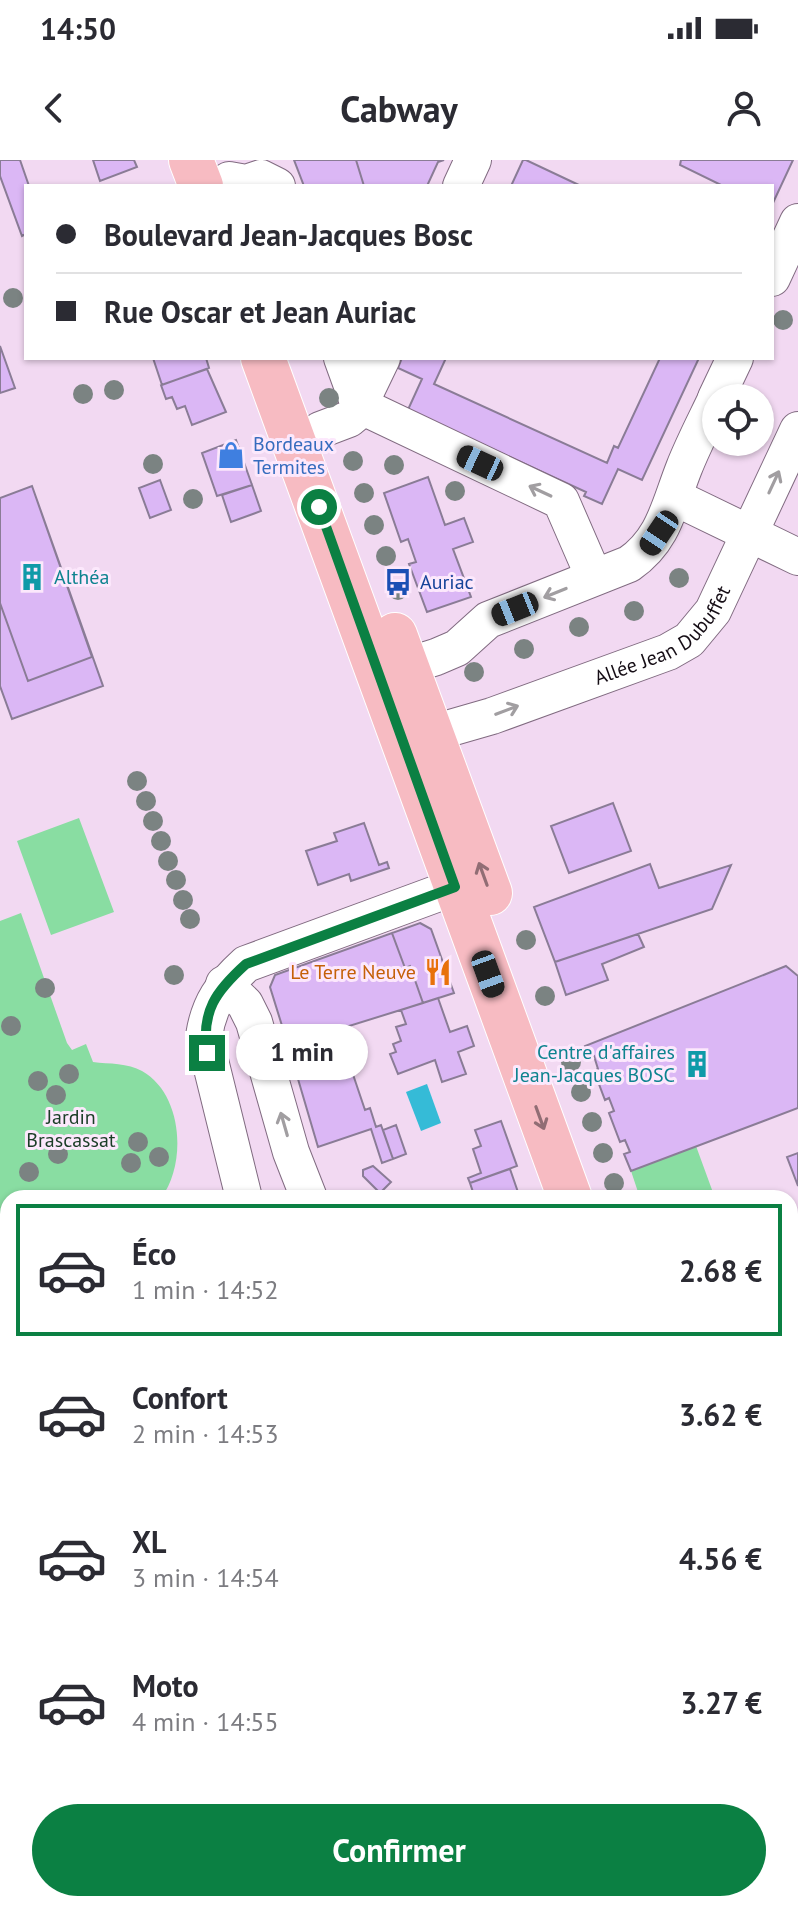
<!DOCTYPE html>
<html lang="fr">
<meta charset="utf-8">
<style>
body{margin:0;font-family:"PT Sans",sans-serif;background:#f7f7f7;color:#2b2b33;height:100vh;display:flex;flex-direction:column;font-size:30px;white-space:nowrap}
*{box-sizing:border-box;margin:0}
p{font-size:26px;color:#7c7c81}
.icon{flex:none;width:44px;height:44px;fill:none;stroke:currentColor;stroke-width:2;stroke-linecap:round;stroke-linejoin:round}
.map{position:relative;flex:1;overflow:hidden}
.side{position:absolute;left:0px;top:1030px;width:798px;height:722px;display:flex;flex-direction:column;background:#fff;border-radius:24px 24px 0 0;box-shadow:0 2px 6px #0004}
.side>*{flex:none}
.top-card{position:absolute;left:24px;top:24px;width:750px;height:176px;border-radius:0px;box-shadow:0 2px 6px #0004;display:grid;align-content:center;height:176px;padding:0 32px;background:#fff}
.controls{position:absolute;left:702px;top:224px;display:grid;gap:16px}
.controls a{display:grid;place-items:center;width:72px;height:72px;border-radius:50%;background:#fff;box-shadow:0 2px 6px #0004;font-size:40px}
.end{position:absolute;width:36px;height:36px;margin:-18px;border:10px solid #0b8043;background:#fff;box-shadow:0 0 0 4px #fff}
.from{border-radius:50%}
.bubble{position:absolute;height:56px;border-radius:28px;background:#fff;box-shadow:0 2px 6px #0004;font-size:26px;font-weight:800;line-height:56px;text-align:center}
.car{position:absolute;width:24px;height:48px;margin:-24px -12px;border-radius:10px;box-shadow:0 0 6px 2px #0007;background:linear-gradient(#222 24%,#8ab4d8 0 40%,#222 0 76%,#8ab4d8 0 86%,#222 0)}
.top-card b{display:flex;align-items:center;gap:28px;height:76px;font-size:30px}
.top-card b+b{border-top:2px solid #e1e1e2}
.top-card i{width:20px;height:20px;background:#2b2b33}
ul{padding:14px 0 0;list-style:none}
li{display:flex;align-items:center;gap:24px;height:132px;margin:0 16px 12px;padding:0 16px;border:4px solid transparent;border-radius:0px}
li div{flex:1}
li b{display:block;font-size:30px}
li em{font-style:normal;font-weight:800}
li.on{border-color:#0b8043}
li>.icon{width:72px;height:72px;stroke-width:1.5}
.button{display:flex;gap:16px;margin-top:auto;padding:16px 32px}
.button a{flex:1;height:92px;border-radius:48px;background:#0b8043;color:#fff;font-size:32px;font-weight:800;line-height:92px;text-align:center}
.status{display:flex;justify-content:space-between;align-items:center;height:56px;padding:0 40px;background:#fff;direction:ltr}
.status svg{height:22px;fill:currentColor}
header{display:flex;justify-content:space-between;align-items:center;height:104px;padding:0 32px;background:#fff;font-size:36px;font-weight:800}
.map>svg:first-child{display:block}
.green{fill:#89dda2}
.water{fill:#35bbd7}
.building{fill:#dbb7f5;stroke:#8a7c96;stroke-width:2}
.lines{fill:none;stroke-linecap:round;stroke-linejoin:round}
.minor-casing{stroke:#816b81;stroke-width:38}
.major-casing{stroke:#fff;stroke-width:46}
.minor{stroke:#fff;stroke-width:36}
.major{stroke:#f7bbc2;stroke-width:44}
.tree{fill:#7b8382}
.oneway{stroke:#a19ea1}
.oneway2{stroke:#916d74}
.route{stroke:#0b8043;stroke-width:10}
.labels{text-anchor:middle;stroke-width:6;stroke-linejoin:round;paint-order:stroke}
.shop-label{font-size:20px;fill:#366cbe;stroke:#fce8fc;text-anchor:start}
.culture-label{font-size:20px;fill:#0d838f;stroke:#fce8fc;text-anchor:start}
.transit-label{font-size:20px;fill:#164399;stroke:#fce8fc;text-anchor:start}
.street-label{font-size:20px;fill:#150d15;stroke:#fce8fc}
.food-label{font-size:20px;fill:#c56008;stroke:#fce8fc;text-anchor:end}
.park-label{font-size:20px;fill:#1a3d26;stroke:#fce8fc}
</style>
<div class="status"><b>14:50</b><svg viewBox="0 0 49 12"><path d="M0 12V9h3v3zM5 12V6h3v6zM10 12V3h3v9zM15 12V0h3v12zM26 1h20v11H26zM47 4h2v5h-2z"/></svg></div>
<header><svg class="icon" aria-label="back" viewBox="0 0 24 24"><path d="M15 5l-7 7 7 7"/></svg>Cabway<svg class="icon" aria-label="person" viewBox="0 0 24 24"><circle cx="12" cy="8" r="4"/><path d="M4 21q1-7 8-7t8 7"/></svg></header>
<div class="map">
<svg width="798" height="1751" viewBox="0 0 798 1751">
<rect width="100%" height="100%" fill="#f2d9f2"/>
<path class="green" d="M79,658l35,94 -63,23 -34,-94z
M21,753l46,130 5,7 14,-6 7,18c16,2 35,1 49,9 41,23 45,93 19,127h-153v64l-8,3v-344z
M696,986l19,52h-75l-9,-27z
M790,1311l8,22v76l-8,-4z"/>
<path class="water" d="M427,924l14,39 -20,8 -15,-39z"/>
<path class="building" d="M0,0h20l9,26h-3v48l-4,2 -22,-60z
M93,0h41l3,7 -37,14z
M294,0h150l-6,2 -11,24h-123z
M294,0h62l8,26h-60z
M523,0h3l55,26h-70z
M681,0h112l-21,45v-19h-49l-43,-21z
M0,186l15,42 -15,5z
M153,198h53l3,10 -47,17z
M402,198h44l-12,26 173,79 7,-17 4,2 42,-90h39l-57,122 -24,-11 -16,35 -18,-8 2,-4 -161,-74 -19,-4 16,-35 -24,-11z
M207,209l19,43 -34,13 -7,-19 -8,3 -5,-12 -6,2 -5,-14z
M236,280l16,45 -35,11 -15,-43z
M428,317l17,48 19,-7 9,24 -20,7 18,48 -44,15 -18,-48 7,-2 -8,-23 -7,3 -17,-49z
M160,320l11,30 -21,8 -11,-30z
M252,325l9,26 -30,11 -9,-27z
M32,326l71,200 -91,33 -12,-33v-188z
M32,326l60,171 -64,24 -28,-78v-105z
M613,643l18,48 -62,22 -18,-47z
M364,663l15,42 8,-3 2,6 -38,13 -2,-7 -31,11 -12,-34 31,-10 -3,-8z
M650,704l9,24 72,-23 -19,44 -157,53 -21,-55z
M420,763l11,6 23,64 -31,10 -13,-37 -5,2 -13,-35z
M392,773l13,35 5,-2 13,37 -135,42 -18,-58 5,-12z
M638,774l6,13 -42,17 6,16 -42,15 -11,-33z
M786,806l12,10v132l-167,63 -7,-17 6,-2 -5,-12 -5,2 -11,-29 5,-2 -5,-13 -4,2 -11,-29 4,-2 -4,-13 -5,2 -4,-12z
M438,838l12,34 17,-6 7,20 -16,6 8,22 -24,8 -7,-22 -37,14 -8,-20 6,-2 -3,-8 8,-3 -5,-14 10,-3 -5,-14z
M338,870l27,80 5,-2 6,19 5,-2 12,34 -11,4 -11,-34 -53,18 -30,-102z
M501,961l16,45 -47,17 -2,-5 13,-5 -8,-24 8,-3 -6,-16z
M396,965l10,29 -13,5 -10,-29z
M798,993v33l-11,-29z
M373,1006l18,16 -11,11 -17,-17v-6z
M510,1009l10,29h-45l-5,-15z
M0,1267l8,21v63l-8,-19z
M798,1288v43l-8,-22v-18z
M397,1744h64l5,7h-76z
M518,1744h33l-13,7h-16z
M551,1744h28l4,7h-45z
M628,1744h50l2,6 -49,1z
M723,1744h40l1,1 -26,6h-13z"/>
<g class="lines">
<g class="minor-casing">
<g id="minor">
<path d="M229,20l17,3 15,-5 16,8"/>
<path d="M461,26l12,-26"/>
<path d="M772,118l26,-56"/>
<path d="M342,198l17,47"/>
<path d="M716,238l19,-40"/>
<path d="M359,245l202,96 33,76"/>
<path d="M320,270l29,-11 6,-5 27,-56"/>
<path d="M674,337l124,60"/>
<path d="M403,496l17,6 16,-5 21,-9 31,-28 141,-56c35,-24 40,-58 55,-96 9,-23 21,-46 32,-69"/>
<path id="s1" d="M409,561l10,9 14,3 59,-17 176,-64 21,-12 24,-29 85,-181"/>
<path d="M224,824l21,20 9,18 37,130 18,46"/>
<path d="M244,1038l-40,-162c5,-33 18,-50 42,-72l209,-77"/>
<path d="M0,1150l8,-3"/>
<path d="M790,1510l8,-2"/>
<path d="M602,1744l5,7"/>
<path d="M338,1751l8,-7"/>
</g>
</g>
<g class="major-casing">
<path id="major" d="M191,0l10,26
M263,198l307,840
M395,475l95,258
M790,1556l8,21
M790,1645l8,22"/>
</g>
<use href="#minor" class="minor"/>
<use href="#major" class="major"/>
</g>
<g class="tree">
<circle cx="13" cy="138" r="10"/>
<circle cx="783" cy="160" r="10"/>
<circle cx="114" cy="230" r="10"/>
<circle cx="83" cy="234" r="10"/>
<circle cx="329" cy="238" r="10"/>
<circle cx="353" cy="301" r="10"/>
<circle cx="153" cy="304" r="10"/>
<circle cx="394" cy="305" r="10"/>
<circle cx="455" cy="331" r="10"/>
<circle cx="364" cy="333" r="10"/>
<circle cx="193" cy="339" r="10"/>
<circle cx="374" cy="365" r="10"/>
<circle cx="386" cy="396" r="10"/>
<circle cx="679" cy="418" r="10"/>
<circle cx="398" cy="430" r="10"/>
<circle cx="634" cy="451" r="10"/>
<circle cx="579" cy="467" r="10"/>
<circle cx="524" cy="489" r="10"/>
<circle cx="474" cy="512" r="10"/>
<circle cx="137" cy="621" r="10"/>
<circle cx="146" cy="641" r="10"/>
<circle cx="153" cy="661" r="10"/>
<circle cx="161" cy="681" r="10"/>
<circle cx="168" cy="701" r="10"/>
<circle cx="176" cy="720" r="10"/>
<circle cx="183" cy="740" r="10"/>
<circle cx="190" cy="759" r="10"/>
<circle cx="526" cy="780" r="10"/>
<circle cx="174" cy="815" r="10"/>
<circle cx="45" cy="828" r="10"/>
<circle cx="545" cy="836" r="10"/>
<circle cx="11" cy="866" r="10"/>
<circle cx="571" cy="902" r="10"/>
<circle cx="69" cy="914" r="10"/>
<circle cx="38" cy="921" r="10"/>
<circle cx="581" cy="932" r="10"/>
<circle cx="56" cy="935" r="10"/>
<circle cx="592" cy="962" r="10"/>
<circle cx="138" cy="982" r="10"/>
<circle cx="603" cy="993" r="10"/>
<circle cx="58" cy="994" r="10"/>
<circle cx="159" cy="997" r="10"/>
<circle cx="131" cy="1003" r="10"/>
<circle cx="29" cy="1012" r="10"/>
<circle cx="614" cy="1023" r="10"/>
</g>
<defs><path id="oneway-shaft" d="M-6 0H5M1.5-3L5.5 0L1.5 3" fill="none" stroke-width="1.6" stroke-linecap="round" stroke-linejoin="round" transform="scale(2)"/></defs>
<g class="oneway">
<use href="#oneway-shaft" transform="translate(774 322) rotate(-65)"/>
<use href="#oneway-shaft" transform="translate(540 331) rotate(-155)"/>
<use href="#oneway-shaft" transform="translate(555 433) rotate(158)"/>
<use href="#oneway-shaft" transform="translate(507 550) rotate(-21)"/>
<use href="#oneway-shaft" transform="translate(284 964) rotate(-106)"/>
</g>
<g class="oneway2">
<use href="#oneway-shaft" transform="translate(483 714) rotate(-110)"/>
<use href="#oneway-shaft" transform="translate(540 958) rotate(70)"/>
</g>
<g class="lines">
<path class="route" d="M207,893c-6,-42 9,-62 39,-89l209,-77 -136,-380"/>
</g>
<defs>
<g id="shop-bare" transform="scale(2.16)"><path d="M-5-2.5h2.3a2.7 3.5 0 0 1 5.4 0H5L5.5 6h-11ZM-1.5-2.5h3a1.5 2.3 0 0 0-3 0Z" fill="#3f7fe0" stroke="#fce8fc" stroke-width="2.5" paint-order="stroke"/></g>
<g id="building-bare" transform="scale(2.16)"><path d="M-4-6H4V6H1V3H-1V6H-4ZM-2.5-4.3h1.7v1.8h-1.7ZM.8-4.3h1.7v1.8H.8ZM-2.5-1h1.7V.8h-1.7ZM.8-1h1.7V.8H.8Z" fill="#0f9aa8" stroke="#fce8fc" stroke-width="2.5" paint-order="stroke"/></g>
<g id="bus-bare" transform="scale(2.16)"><path d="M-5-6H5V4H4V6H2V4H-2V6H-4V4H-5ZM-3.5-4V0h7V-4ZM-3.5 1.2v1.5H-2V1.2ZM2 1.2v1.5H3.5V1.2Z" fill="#1a4fb4" stroke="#fce8fc" stroke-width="2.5" paint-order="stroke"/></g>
<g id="restaurant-bare" transform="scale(2.16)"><path d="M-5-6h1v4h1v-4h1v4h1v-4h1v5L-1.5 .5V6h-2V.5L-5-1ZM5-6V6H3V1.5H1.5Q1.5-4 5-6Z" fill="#e8710a" stroke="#fce8fc" stroke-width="2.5" paint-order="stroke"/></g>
</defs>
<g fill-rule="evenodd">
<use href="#shop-bare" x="231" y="295"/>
<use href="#building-bare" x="32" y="417"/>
<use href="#bus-bare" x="398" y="422"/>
<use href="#restaurant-bare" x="438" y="812"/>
<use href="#building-bare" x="697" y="904"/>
</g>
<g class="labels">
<g class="shop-label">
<text x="253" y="291">Bordeaux<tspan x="253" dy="23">Termites</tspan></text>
</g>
<g class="culture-label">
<text x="54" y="424">Althéa</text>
<text x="675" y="899" text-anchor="end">Centre d'affaires<tspan x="675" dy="23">Jean-Jacques BOSC</tspan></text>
</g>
<g class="transit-label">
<text x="420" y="429">Auriac</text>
</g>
<g class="street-label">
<text dy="7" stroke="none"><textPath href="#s1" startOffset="282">Allée Jean Dubuffet</textPath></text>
</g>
<g class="food-label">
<text x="416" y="819">Le Terre Neuve</text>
</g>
<g class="park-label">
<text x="71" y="964">Jardin<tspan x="71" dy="23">Brascassat</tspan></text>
</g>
</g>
</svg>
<div class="controls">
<a><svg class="icon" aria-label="locate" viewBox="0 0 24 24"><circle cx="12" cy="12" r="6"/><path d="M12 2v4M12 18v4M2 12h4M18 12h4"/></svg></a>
</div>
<i class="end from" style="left:319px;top:347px"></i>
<i class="end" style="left:207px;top:893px"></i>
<div class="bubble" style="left:236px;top:864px;width:132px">1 min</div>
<i class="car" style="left:480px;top:303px;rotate:295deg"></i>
<i class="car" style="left:659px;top:373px;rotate:214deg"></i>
<i class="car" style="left:515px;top:449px;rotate:248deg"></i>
<i class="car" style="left:488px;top:814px;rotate:160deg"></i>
<div class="top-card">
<b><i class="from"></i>Boulevard Jean-Jacques Bosc</b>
<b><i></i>Rue Oscar et Jean Auriac</b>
</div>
<section class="side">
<ul>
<li class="on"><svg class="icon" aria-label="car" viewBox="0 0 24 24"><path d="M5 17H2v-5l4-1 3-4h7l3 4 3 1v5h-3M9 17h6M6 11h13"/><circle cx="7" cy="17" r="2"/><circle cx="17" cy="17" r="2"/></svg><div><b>Éco</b><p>1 min · 14:52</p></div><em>2.68 €</em></li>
<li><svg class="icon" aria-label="car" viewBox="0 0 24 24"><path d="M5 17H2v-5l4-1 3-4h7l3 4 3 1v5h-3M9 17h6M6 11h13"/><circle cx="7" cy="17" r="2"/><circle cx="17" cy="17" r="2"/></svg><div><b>Confort</b><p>2 min · 14:53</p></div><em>3.62 €</em></li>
<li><svg class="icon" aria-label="car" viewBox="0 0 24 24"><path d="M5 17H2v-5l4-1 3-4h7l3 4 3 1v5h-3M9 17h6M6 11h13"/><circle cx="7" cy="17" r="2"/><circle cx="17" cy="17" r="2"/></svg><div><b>XL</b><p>3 min · 14:54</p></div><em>4.56 €</em></li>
<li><svg class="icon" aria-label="car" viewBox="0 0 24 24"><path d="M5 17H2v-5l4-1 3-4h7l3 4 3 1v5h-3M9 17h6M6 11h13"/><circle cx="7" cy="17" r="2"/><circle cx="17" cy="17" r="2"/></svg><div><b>Moto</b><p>4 min · 14:55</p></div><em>3.27 €</em></li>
</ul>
<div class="button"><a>Confirmer</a></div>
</section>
</div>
